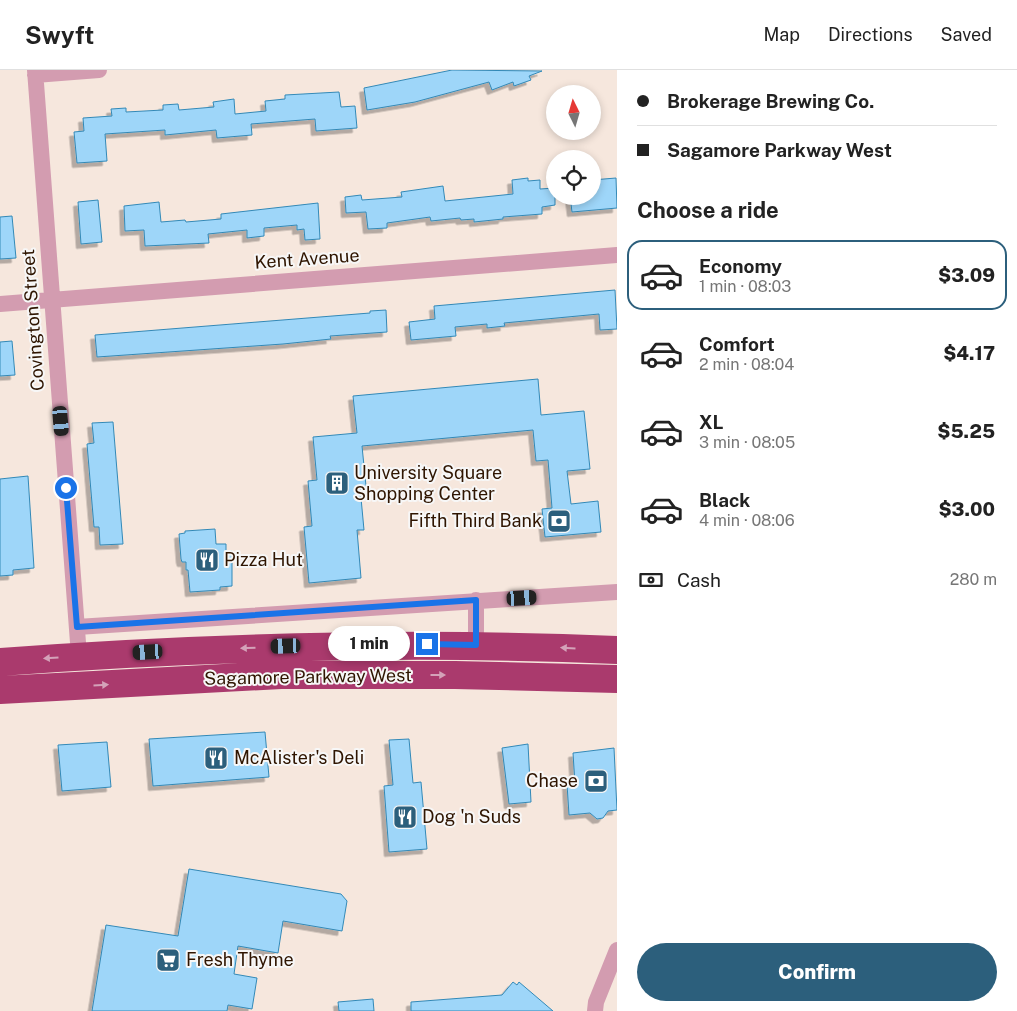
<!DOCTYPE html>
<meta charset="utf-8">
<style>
body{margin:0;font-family:"Public Sans",sans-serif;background:#f6f6f6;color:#222;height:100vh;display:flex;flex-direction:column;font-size:19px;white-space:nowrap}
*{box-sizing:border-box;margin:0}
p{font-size:16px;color:#767676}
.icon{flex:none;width:28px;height:28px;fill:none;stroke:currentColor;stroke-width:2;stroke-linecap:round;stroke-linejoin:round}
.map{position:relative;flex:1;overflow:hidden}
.sheet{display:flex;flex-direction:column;background:#fff;width:400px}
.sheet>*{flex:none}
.hud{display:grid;align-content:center;height:110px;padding:0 20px;background:#fff}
.needle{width:32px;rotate:355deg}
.buttons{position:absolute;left:546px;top:15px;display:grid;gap:10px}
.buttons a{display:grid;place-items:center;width:55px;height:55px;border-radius:50%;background:#fff;box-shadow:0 2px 8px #0003;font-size:25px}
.end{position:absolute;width:22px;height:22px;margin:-11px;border:6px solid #1a73e8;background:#fff;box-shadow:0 0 0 2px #fff}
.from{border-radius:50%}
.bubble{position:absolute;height:35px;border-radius:18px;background:#fff;box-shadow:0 2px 8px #0003;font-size:16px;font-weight:800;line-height:35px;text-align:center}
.car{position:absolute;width:15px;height:30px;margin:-15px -8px;border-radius:6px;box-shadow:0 0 4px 1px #0007;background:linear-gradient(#222 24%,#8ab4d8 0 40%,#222 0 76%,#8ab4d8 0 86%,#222 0)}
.hud b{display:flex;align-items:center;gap:18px;height:48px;font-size:19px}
.hud b+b{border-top:1px solid #e0e0e0}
.hud i{width:12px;height:12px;background:#222}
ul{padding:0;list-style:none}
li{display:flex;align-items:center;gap:15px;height:70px;margin:0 10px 8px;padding:0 10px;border:2px solid transparent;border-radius:15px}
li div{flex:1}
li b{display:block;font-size:19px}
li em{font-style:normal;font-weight:800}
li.current{border-color:#2c5f7c}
li>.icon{width:45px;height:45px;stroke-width:1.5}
h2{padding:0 20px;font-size:22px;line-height:60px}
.pay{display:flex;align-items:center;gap:12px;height:55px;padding:0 20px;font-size:19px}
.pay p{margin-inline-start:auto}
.action{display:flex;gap:10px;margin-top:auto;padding:10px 20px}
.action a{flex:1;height:58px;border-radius:30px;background:#2c5f7c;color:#fff;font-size:20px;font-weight:800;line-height:58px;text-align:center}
header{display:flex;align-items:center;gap:30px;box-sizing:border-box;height:70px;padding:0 25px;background:#fff;border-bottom:1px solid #e0e0e0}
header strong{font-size:24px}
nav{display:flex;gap:28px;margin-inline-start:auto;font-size:18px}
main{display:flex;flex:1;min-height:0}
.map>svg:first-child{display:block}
.building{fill:#9ed6f9;stroke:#3389b7;filter:url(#shadow)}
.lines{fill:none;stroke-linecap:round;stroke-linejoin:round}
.street{stroke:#d39cb0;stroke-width:16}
.highway{stroke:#aa3a6d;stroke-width:28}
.oneway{fill:#d4a2b9}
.route{stroke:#1a73e8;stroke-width:6}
.labels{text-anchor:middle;stroke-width:4;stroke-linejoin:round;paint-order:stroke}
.street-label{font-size:18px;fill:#2f1501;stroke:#f7f7f7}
.poi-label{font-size:18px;fill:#2f1501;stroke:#f7f7f7;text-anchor:start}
</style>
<header>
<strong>Swyft</strong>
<nav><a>Map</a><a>Directions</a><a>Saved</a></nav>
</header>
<main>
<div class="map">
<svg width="617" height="941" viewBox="0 0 617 941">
<defs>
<filter id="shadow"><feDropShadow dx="-4.5" dy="4.5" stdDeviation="0" flood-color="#0004"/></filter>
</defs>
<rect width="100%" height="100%" fill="#f6e7dd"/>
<path class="building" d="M452,0l90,1 -13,5 2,4 -17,6 -1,-4 -21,8 -3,-8 -74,20 -48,8 -3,-22z
M339,22l2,15 14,-1 2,22 -41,3 -1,-12 -64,5 1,11 -35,3 -1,-8 -51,5v-5l-60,4 2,27 -30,2 -3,-31 10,-1 -1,-13 29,-2 -1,-7 15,-1v4l37,-2v-5l15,-1 1,6 35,-3 -1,-5 21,-3 1,15 31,-3 -1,-10 20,-2v-4z
M528,108v3l12,-1v9l15,-1v17l-13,2v7l-39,3v2l-29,3v-3l-13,1 -1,-2 -29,3 -1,-4 -43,6v5l-19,1 -2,-17 -20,1 -1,-16 16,-2 1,5 40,-3 -1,-5 42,-6 2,15 68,-7 -1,-14z
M616,108l1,30 -45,4 -2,-16h22v-16z
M98,130l4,42 -21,2 -3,-42z
M159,132l2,20 24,-2 1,2 35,-3v-5l97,-11 2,36 -15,1 -1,-11 -7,1v-5l-33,3v8l-17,2v-8l-39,4 1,9 -64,3 -1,-16 -19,1 -1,-25z
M12,146l4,42 -16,1v-42z
M615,220l2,39 -17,1 -1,-16 -95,9 1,3 -18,2v-4l-32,3 1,9 -45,4 -2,-18 26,-3 -1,-13z
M386,240l1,22 -57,4 1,3 -48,5 -186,13 -2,-22 275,-22v-2z
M12,271l3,34 -15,1v-34z
M538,309l3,36 43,-4 6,58 -23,2 4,33 27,-3 3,31 -56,5 -3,-28 10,-1 -4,-48 -12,1 -3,-31 -171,16 4,40 -6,1 4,43h-7l4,48 -52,5 -5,-56 8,-1 -4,-45 9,-1 -4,-43 44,-4 -4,-37z
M113,352l10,122 -23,1 -1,-18h-5l-7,-83 7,-1 -2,-20z
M28,406l6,92 -21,2v5l-13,1v-97z
M215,459l1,15h10v7h6v35l-12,1v3l-30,2 -2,-22h-2v-8h-4l-1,-3 -2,-25 6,-1v-2z
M265,662l4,45 -116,9 -4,-47z
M409,669l4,44 8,-1 6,67 -38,3 -5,-66 9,-1 -4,-45z
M107,672l4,45 -49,4 -4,-46z
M528,674l3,58 -22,2 -7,-56z
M614,678l3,62 -9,1 -5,7 -6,1 -7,-6 -21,2 -2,-31h8l-2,-31z
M189,799l152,25 6,7 -5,30 -59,-10 -5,32 -40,-7 -4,28 23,4 -5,31 -24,-4 -1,6h-135l14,-86 72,11z
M513,912l4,3 2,-3 34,29h-142v-9l91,-7z
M373,929l1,12h-35l-1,-9z"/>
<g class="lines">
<path class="street" d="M35,0l44,586
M35,5l64,-5
M0,234l617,-49
M77,557l540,-35
M476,575v-45
M595,941l1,-9 21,-52"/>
<path class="highway" d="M0,592c206,-15 411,-21 617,-12
M0,620l281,-15h174l162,4"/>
</g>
<defs><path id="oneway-solid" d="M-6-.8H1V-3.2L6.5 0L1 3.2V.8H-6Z" transform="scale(1.25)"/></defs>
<g class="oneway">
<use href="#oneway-solid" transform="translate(248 578) rotate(178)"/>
<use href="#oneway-solid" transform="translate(568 578) rotate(-177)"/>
<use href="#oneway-solid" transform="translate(51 588) rotate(176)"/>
<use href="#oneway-solid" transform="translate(438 605)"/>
<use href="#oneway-solid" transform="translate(101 615) rotate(-3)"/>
</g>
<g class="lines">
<path class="route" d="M66,418l11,139 399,-27v45l-49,-1"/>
</g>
<defs>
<g id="building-square" transform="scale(1.25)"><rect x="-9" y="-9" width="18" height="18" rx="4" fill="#2c5f7c" stroke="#f7f7f7"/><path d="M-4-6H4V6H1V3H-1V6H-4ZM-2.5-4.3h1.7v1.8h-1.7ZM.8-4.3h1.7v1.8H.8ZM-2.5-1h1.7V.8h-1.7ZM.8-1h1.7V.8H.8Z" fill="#fff"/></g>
<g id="bank-square" transform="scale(1.25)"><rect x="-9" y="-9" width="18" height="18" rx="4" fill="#2c5f7c" stroke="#f7f7f7"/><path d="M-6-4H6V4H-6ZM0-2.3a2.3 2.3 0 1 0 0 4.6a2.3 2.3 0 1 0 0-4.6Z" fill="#fff"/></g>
<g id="restaurant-square" transform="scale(1.25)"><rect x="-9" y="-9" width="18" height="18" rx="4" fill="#2c5f7c" stroke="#f7f7f7"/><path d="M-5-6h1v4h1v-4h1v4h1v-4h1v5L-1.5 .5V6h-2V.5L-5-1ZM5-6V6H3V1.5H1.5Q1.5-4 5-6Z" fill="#fff"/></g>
<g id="supermarket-square" transform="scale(1.25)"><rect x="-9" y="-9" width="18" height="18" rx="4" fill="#2c5f7c" stroke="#f7f7f7"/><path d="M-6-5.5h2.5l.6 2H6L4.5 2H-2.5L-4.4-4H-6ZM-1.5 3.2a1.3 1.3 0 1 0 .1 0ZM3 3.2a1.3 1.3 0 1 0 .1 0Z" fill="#fff"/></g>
</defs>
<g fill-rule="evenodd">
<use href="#building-square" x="337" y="413"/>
<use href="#bank-square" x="559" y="451"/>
<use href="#restaurant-square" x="207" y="490"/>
<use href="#restaurant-square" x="216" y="688"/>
<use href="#bank-square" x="596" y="711"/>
<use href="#restaurant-square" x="405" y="747"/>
<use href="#supermarket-square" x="168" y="890"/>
</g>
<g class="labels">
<g class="street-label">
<text transform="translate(307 189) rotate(-4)" y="6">Kent Avenue</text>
<text transform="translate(33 250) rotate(-94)" y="6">Covington Street</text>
<text transform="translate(308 607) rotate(-1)" y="6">Sagamore Parkway West</text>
</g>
<g class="poi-label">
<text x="354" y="409">University Square<tspan x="354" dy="21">Shopping Center</tspan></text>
<text x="542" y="457" text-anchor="end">Fifth Third Bank</text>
<text x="224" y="496">Pizza Hut</text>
<text x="234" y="694">McAlister's Deli</text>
<text x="578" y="717" text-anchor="end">Chase</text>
<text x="422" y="753">Dog 'n Suds</text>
<text x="186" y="896">Fresh Thyme</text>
</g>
</g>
</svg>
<div class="buttons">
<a><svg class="needle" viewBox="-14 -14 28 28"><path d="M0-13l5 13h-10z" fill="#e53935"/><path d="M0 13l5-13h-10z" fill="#767676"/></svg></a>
<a><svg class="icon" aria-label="locate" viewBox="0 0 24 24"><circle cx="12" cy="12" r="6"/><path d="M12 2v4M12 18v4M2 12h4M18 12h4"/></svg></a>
</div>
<i class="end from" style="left:66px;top:418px"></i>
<i class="end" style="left:427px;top:574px"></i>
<div class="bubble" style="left:328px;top:556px;width:82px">1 min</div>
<i class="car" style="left:61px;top:351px;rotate:175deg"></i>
<i class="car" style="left:522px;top:528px;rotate:87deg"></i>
<i class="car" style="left:286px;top:576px;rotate:268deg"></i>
<i class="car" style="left:148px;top:582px;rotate:267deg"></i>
</div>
<section class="sheet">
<div class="hud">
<b><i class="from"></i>Brokerage Brewing Co.</b>
<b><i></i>Sagamore Parkway West</b>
</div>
<h2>Choose a ride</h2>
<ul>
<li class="current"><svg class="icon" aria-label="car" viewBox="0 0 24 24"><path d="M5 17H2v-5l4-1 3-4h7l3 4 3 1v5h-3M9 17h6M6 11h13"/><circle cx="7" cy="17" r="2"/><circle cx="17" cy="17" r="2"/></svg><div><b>Economy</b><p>1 min · 08:03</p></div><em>$3.09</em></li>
<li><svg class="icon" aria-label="car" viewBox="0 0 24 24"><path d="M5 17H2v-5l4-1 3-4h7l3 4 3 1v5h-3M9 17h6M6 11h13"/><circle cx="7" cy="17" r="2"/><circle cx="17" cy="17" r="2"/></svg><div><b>Comfort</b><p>2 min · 08:04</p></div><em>$4.17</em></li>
<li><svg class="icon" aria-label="car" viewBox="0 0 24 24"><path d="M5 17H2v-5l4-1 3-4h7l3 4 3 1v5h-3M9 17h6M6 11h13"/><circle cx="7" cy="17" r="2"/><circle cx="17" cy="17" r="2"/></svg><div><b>XL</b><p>3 min · 08:05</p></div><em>$5.25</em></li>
<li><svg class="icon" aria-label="car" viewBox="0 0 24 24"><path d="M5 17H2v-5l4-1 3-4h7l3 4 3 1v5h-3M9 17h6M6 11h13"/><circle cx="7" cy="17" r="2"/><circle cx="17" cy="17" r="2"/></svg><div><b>Black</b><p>4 min · 08:06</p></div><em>$3.00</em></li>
</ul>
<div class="pay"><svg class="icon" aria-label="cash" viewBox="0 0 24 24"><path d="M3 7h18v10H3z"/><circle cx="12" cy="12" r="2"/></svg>Cash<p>280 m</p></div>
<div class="action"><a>Confirm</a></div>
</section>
</main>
